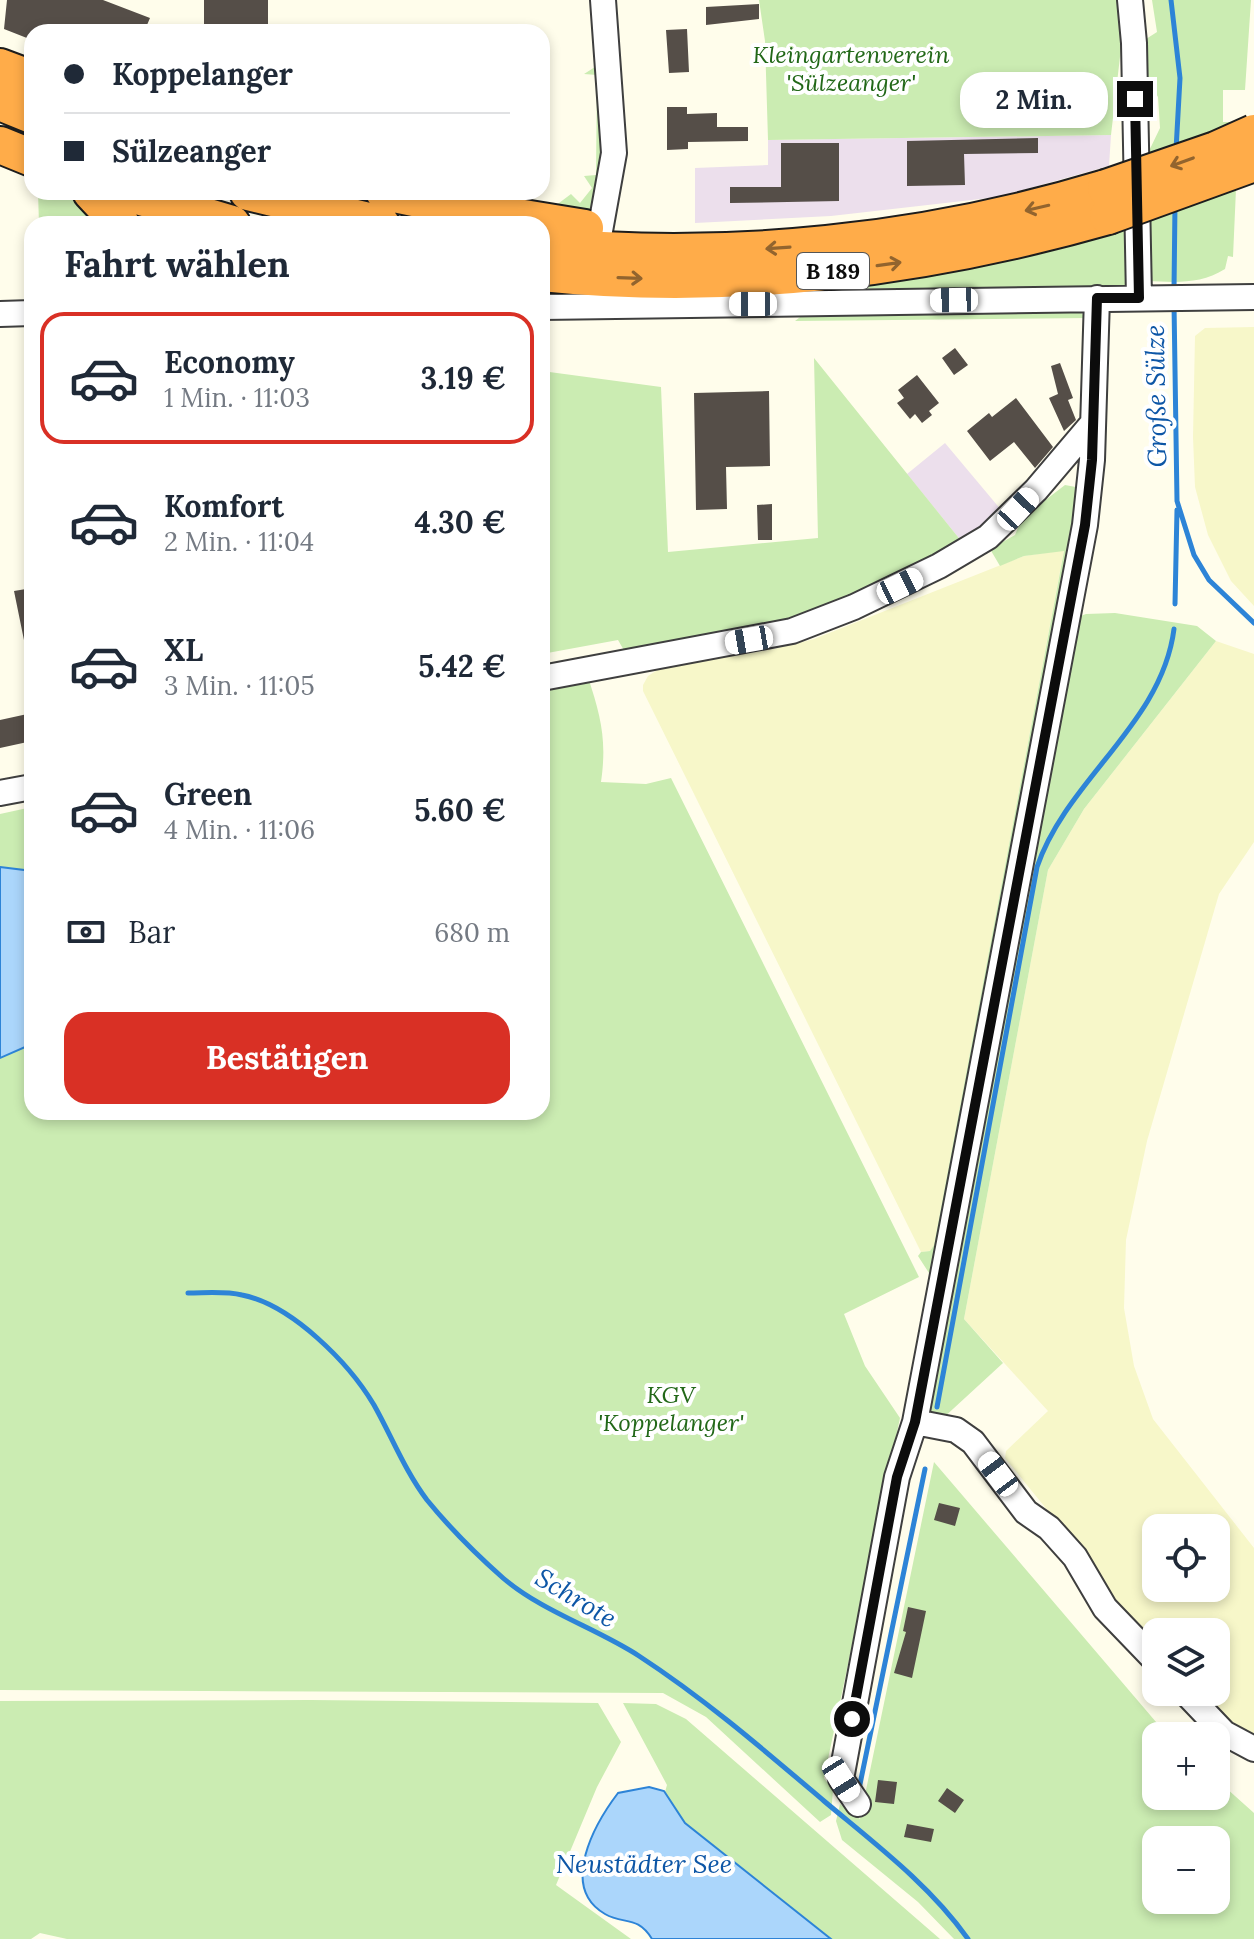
<!DOCTYPE html>
<html lang="de">
<meta charset="utf-8">
<style>
body{margin:0;font-family:Lora,serif;background:#f6f6f7;color:#1f2937;height:100vh;display:flex;flex-direction:column;font-size:30px;white-space:nowrap}
*{box-sizing:border-box;margin:0}
p{font-size:26px;color:#747a83}
.icon{flex:none;width:44px;height:44px;fill:none;stroke:currentColor;stroke-width:2;stroke-linecap:round;stroke-linejoin:round}
.map{position:relative;flex:1;overflow:hidden}
.drawer{position:absolute;left:24px;top:216px;width:526px;height:904px;display:flex;flex-direction:column;background:#fff;border-radius:24px;box-shadow:0 4px 12px #0003}
.drawer>*{flex:none}
.banner{position:absolute;left:24px;top:24px;width:526px;height:176px;border-radius:24px;box-shadow:0 4px 12px #0003;display:grid;align-content:center;height:176px;padding:0 40px;background:#fff}
.controls{position:absolute;left:1142px;top:1514px;display:grid;gap:16px}
.controls a{display:grid;place-items:center;width:88px;height:88px;border-radius:16px;background:#fff;box-shadow:0 4px 12px #0003;font-size:40px}
.end{position:absolute;width:36px;height:36px;margin:-18px;border:10px solid #0c0c0c;background:#fff;box-shadow:0 0 0 4px #fff}
.from{border-radius:50%}
.bubble{position:absolute;height:56px;border-radius:24px;background:#fff;box-shadow:0 4px 12px #0003;font-size:26px;font-weight:700;line-height:56px;text-align:center}
.car{position:absolute;width:24px;height:48px;margin:-24px -12px;border-radius:10px;box-shadow:0 0 6px 2px #0007;background:linear-gradient(#fff 24%,#345 0 40%,#fff 0 76%,#345 0 86%,#fff 0)}
.banner b{display:flex;align-items:center;gap:28px;height:76px;font-size:30px}
.banner b+b{border-top:2px solid #e0e1e3}
.banner i{width:20px;height:20px;background:#1f2937}
ul{padding:0;list-style:none}
li{display:flex;align-items:center;gap:24px;height:132px;margin:0 16px 12px;padding:0 24px;border:4px solid transparent;border-radius:24px}
li div{flex:1}
li b{display:block;font-size:30px}
li em{font-style:normal;font-weight:700}
li.selected{border-color:#d93025}
li>.icon{width:72px;height:72px;stroke-width:1.5}
h2{padding:0 40px;font-size:36px;line-height:96px}
.pay{display:flex;align-items:center;gap:20px;height:88px;padding:0 40px;font-size:30px}
.pay p{margin-inline-start:auto}
.cta{display:flex;gap:16px;margin-top:auto;padding:16px 40px}
.cta a{flex:1;height:92px;border-radius:24px;background:#d93025;color:#fff;font-size:32px;font-weight:700;line-height:92px;text-align:center}
.map>svg:first-child{display:block}
.industrial{fill:#ecdfec}
.farmland{fill:#f7f7c9;fill-rule:evenodd}
.green{fill:#cbecb2;fill-rule:evenodd}
.water{fill:#abd6fb;stroke:#2d84d7;stroke-width:2}
.lines{fill:none;stroke-linecap:round;stroke-linejoin:round}
.stream{stroke:#2d84d7;stroke-width:5}
.building{fill:#554e48}
.minor-casing{stroke:#3f3f3f;stroke-width:28}
.highway-casing{stroke:#1d1d1d;stroke-width:40}
.minor{stroke:#fff;stroke-width:24}
.highway{stroke:#ffac49;stroke-width:36}
.highway-bridge-casing{stroke:#1d1d1d;stroke-width:40;stroke-linecap:butt}
.highway-bridge{stroke:#ffac49;stroke-width:36}
.oneway{stroke:#92642e}
.route{stroke:#0c0c0c;stroke-width:10}
.labels{text-anchor:middle;stroke-width:8;stroke-linejoin:round;paint-order:stroke}
.shield{fill:#fff;stroke:#555;stroke-width:2}
.shield-label{font-size:22px;font-weight:bold;fill:#0c0c0c}
.park-label{font-size:24px;font-style:italic;fill:#226818;stroke:#fff}
.water-label{font-size:26px;font-style:italic;fill:#0d56a6;stroke:#fff}
</style>
<div class="map">
<svg width="1254" height="1939" viewBox="0 0 1254 1939">
<rect width="100%" height="100%" fill="#fffdeb"/>
<path class="industrial" d="M1111,135l-2,31 -111,31 -167,19 -136,7v-55l73,-3v-25z
M945,443l57,68 -40,31 -55,-68z"/>
<path class="farmland" d="M1254,327v279l-23,-25 -23,-46 -13,-48 -2,-50 2,-101 10,-8z
M1064,550l-130,695 -4,6 -9,1 -278,-561v-6l5,-9 11,-7 115,-20 40,-10 210,-83z
M1216,641l38,13v188l-35,52 -72,247 -21,99 -2,68 10,58 19,53 101,129v192l-25,-16 -32,-32h19v-60h-60v16l-47,-49 -26,-45 -78,-96 1,-7 42,-40 -84,-92 84,-449 36,-61zM1156,1528h60v60h-60z"/>
<path class="green" d="M759,0h362l3,22 -13,113 -343,5 -3,-99z
M1152,0h99l-6,90h-22v32h21l-8,67 -3,68 -5,-1 -3,13c-25,16 -51,13 -78,12l-3,-35 4,-93 12,-25 -2,-31 -14,-23 2,-35 11,-7z
M595,67l8,5c2,41 14,117 -17,146l-35,-9 20,-15 9,9 12,-15 -8,-12 12,-1 1,-100 -13,-1z
M38,192h27l40,32h-66z
M1128,228v55l-4,3 -285,3 127,-19z
M1075,308l12,10 -292,3 9,-7z
M814,358l148,184 -142,72 -195,38 -7,-12 -76,14v-283l119,16 7,165 150,-14z
M1065,485l16,3 -141,763 -11,22 -11,-17 3,-4 9,-1 4,-6 130,-694 -40,5 -24,10 -10,-17 25,-14 7,-17z
M1115,613l82,13 19,15 -132,168 -36,61 -84,449 39,44 -62,57 -12,-4 -3,-30 149,-768 11,-4z
M588,677c13,40 19,63 13,105l45,2 25,-6 248,499 -75,37 21,52 35,52 -76,360 9,12 -2,25 -11,7 -114,-105 -43,-24 -663,-3v-632l32,-14v68h510v-427z
M32,807v64l-32,-4v-53z
M934,1462l234,274h-12v60h60v-17l38,34v126h-300l-36,-37 -76,-62 -6,-19 4,-17 20,15zM1156,1840h60v60h-60z
M310,1700l288,3 23,39 -24,45 -41,98 75,54h-564l-27,-6 -9,6h-31v-238z
M623,1703l33,1 30,15 254,220h-109l-146,-116 -20,-31 2,-7z"/>
<path class="water" d="M0,867l32,4v173l-32,14z
M649,1787l15,4 21,32 146,116h-179c-15,-24 -28,-14 -47,-25 -47,-27 -9,-92 13,-121z"/>
<g class="lines">
<path class="stream" d="M1171,0l9,78 -4,72
M1174,290l1,-86
M1174,304l3,197 17,54 15,25 45,43
M1175,604l2,-94
M188,1293c18,0 37,-2 54,2 50,10 107,68 132,110 18,32 31,66 53,95 22,27 50,55 76,78 40,34 93,50 136,78 66,43 125,94 185,145 50,42 106,84 144,138
M937,1407l100,-540c30,-88 125,-143 137,-238
M859,1789l66,-320"/>
</g>
<path class="building" d="M7,0h96l47,18 -6,14h-112v8l-28,-11z
M204,0h64v32h-64z
M759,4v15l-53,6v-18z
M687,29l2,43 -20,1 -3,-43z
M667,107h20v7l30,-1v14h31v14l-60,1v7l-21,1z
M1038,138v15l-74,1 1,31 -58,1v-45z
M781,143h58v58l-109,2v-16h51z
M955,348l13,17 -14,10 -12,-17z
M1060,363l13,35 -5,2 8,20 -12,11 -15,-33 9,-4 -7,-28z
M917,375l22,28 -10,8 3,4 -10,8 -7,-9 -5,5 -13,-16 7,-5 -6,-8z
M769,391l1,75 -44,1 1,42 -31,1 -2,-117z
M1016,398l37,49 -18,21 -21,-26 -24,19 -23,-30 22,-18 3,4z
M772,504v36h-14l-1,-35z
M32,588v61l-6,1 -12,-59z
M32,713v28l-32,7v-28z
M939,1503l21,5 -5,18 -21,-6z
M908,1607l18,4 -14,67 -18,-5 12,-41 -3,-1z
M878,1780l19,2 -3,22 -19,-2z
M947,1788l17,12 -9,13 -17,-12z
M907,1824l27,5 -3,13 -27,-5z"/>
<g class="lines">
<g class="minor-casing">
<path id="minor" d="M1130,0l4,43 5,255
M600,231l14,-78 -11,-153
M542,307l712,-10
M0,314l32,-1
M542,678l250,-47 62,-24 85,-41 49,-29 48,-47 56,-66
M0,793l32,-6
M915,1422l41,8 17,12 53,70 23,16 26,29 30,51 51,53
M1185,1692l39,41 30,16
M858,1804l-17,-25 56,-302 18,-55 170,-897 7,-65 5,-162"/>
</g>
<g class="highway-casing">
<path id="highway" d="M0,67l32,12
M0,102l32,13
M0,145l32,13
M91,192l30,32
M124,192l108,32
M248,192l133,32
M384,192l72,15 129,21
M542,246c190,17 382,-3 564,-58
M542,273c190,20 384,-5 566,-57"/>
</g>
<use href="#minor" class="minor"/>
<use href="#highway" class="highway"/>
<g class="highway-bridge-casing">
<path id="highway-bridge" d="M1106,188l110,-38 38,-17
M1108,216l146,-53"/>
</g>
<use href="#highway-bridge" class="highway-bridge"/>
</g>
<defs><path id="oneway-shaft" d="M-6 0H5M1.5-3L5.5 0L1.5 3" fill="none" stroke-width="1.6" stroke-linecap="round" stroke-linejoin="round" transform="scale(2)"/></defs>
<g class="oneway">
<use href="#oneway-shaft" transform="translate(1182 162) rotate(160)"/>
<use href="#oneway-shaft" transform="translate(1037 208) rotate(167)"/>
<use href="#oneway-shaft" transform="translate(778 248) rotate(176)"/>
<use href="#oneway-shaft" transform="translate(889 264) rotate(-8)"/>
<use href="#oneway-shaft" transform="translate(630 278) rotate(2)"/>
</g>
<g class="lines">
<path class="route" d="M852,1719l45,-242 18,-55 170,-897 7,-65 5,-162h42l-4,-199"/>
</g>
<g class="labels">
<rect class="shield" x="797" y="253" width="72" height="36" rx="6"/>
<g class="shield-label">
<text x="833" y="279">B 189</text>
</g>
<g class="park-label">
<text x="851" y="63">Kleingartenverein<tspan x="851" dy="28">'Sülzeanger'</tspan></text>
<text x="671" y="1403">KGV<tspan x="671" dy="28">'Koppelanger'</tspan></text>
</g>
<g class="water-label">
<text transform="translate(1156 396) rotate(-91)" y="9">Große Sülze</text>
<text transform="translate(576 1598) rotate(31)" y="9">Schrote</text>
<text x="644" y="1873">Neustädter See</text>
</g>
</g>
</svg>
<div class="controls">
<a><svg class="icon" aria-label="locate" viewBox="0 0 24 24"><circle cx="12" cy="12" r="6"/><path d="M12 2v4M12 18v4M2 12h4M18 12h4"/></svg></a>
<a><svg class="icon" aria-label="layers" viewBox="0 0 24 24"><path d="M12 4l9 5-9 5-9-5zM3 14l9 5 9-5"/></svg></a>
<a>+</a>
<a>−</a>
</div>
<i class="end from" style="left:852px;top:1719px"></i>
<i class="end" style="left:1135px;top:99px"></i>
<div class="bubble" style="left:960px;top:72px;width:148px">2 Min.</div>
<i class="car" style="left:954px;top:300px;rotate:269deg"></i>
<i class="car" style="left:753px;top:304px;rotate:270deg"></i>
<i class="car" style="left:1018px;top:509px;rotate:43deg"></i>
<i class="car" style="left:900px;top:586px;rotate:64deg"></i>
<i class="car" style="left:749px;top:640px;rotate:260deg"></i>
<i class="car" style="left:998px;top:1474px;rotate:323deg"></i>
<i class="car" style="left:841px;top:1779px;rotate:148deg"></i>
<div class="banner">
<b><i class="from"></i>Koppelanger</b>
<b><i></i>Sülzeanger</b>
</div>
<section class="drawer">
<h2>Fahrt wählen</h2>
<ul>
<li class="selected"><svg class="icon" aria-label="car" viewBox="0 0 24 24"><path d="M5 17H2v-5l4-1 3-4h7l3 4 3 1v5h-3M9 17h6M6 11h13"/><circle cx="7" cy="17" r="2"/><circle cx="17" cy="17" r="2"/></svg><div><b>Economy</b><p>1 Min. · 11:03</p></div><em>3.19 €</em></li>
<li><svg class="icon" aria-label="car" viewBox="0 0 24 24"><path d="M5 17H2v-5l4-1 3-4h7l3 4 3 1v5h-3M9 17h6M6 11h13"/><circle cx="7" cy="17" r="2"/><circle cx="17" cy="17" r="2"/></svg><div><b>Komfort</b><p>2 Min. · 11:04</p></div><em>4.30 €</em></li>
<li><svg class="icon" aria-label="car" viewBox="0 0 24 24"><path d="M5 17H2v-5l4-1 3-4h7l3 4 3 1v5h-3M9 17h6M6 11h13"/><circle cx="7" cy="17" r="2"/><circle cx="17" cy="17" r="2"/></svg><div><b>XL</b><p>3 Min. · 11:05</p></div><em>5.42 €</em></li>
<li><svg class="icon" aria-label="car" viewBox="0 0 24 24"><path d="M5 17H2v-5l4-1 3-4h7l3 4 3 1v5h-3M9 17h6M6 11h13"/><circle cx="7" cy="17" r="2"/><circle cx="17" cy="17" r="2"/></svg><div><b>Green</b><p>4 Min. · 11:06</p></div><em>5.60 €</em></li>
</ul>
<div class="pay"><svg class="icon" aria-label="cash" viewBox="0 0 24 24"><path d="M3 7h18v10H3z"/><circle cx="12" cy="12" r="2"/></svg>Bar<p>680 m</p></div>
<div class="cta"><a>Bestätigen</a></div>
</section>
</div>
